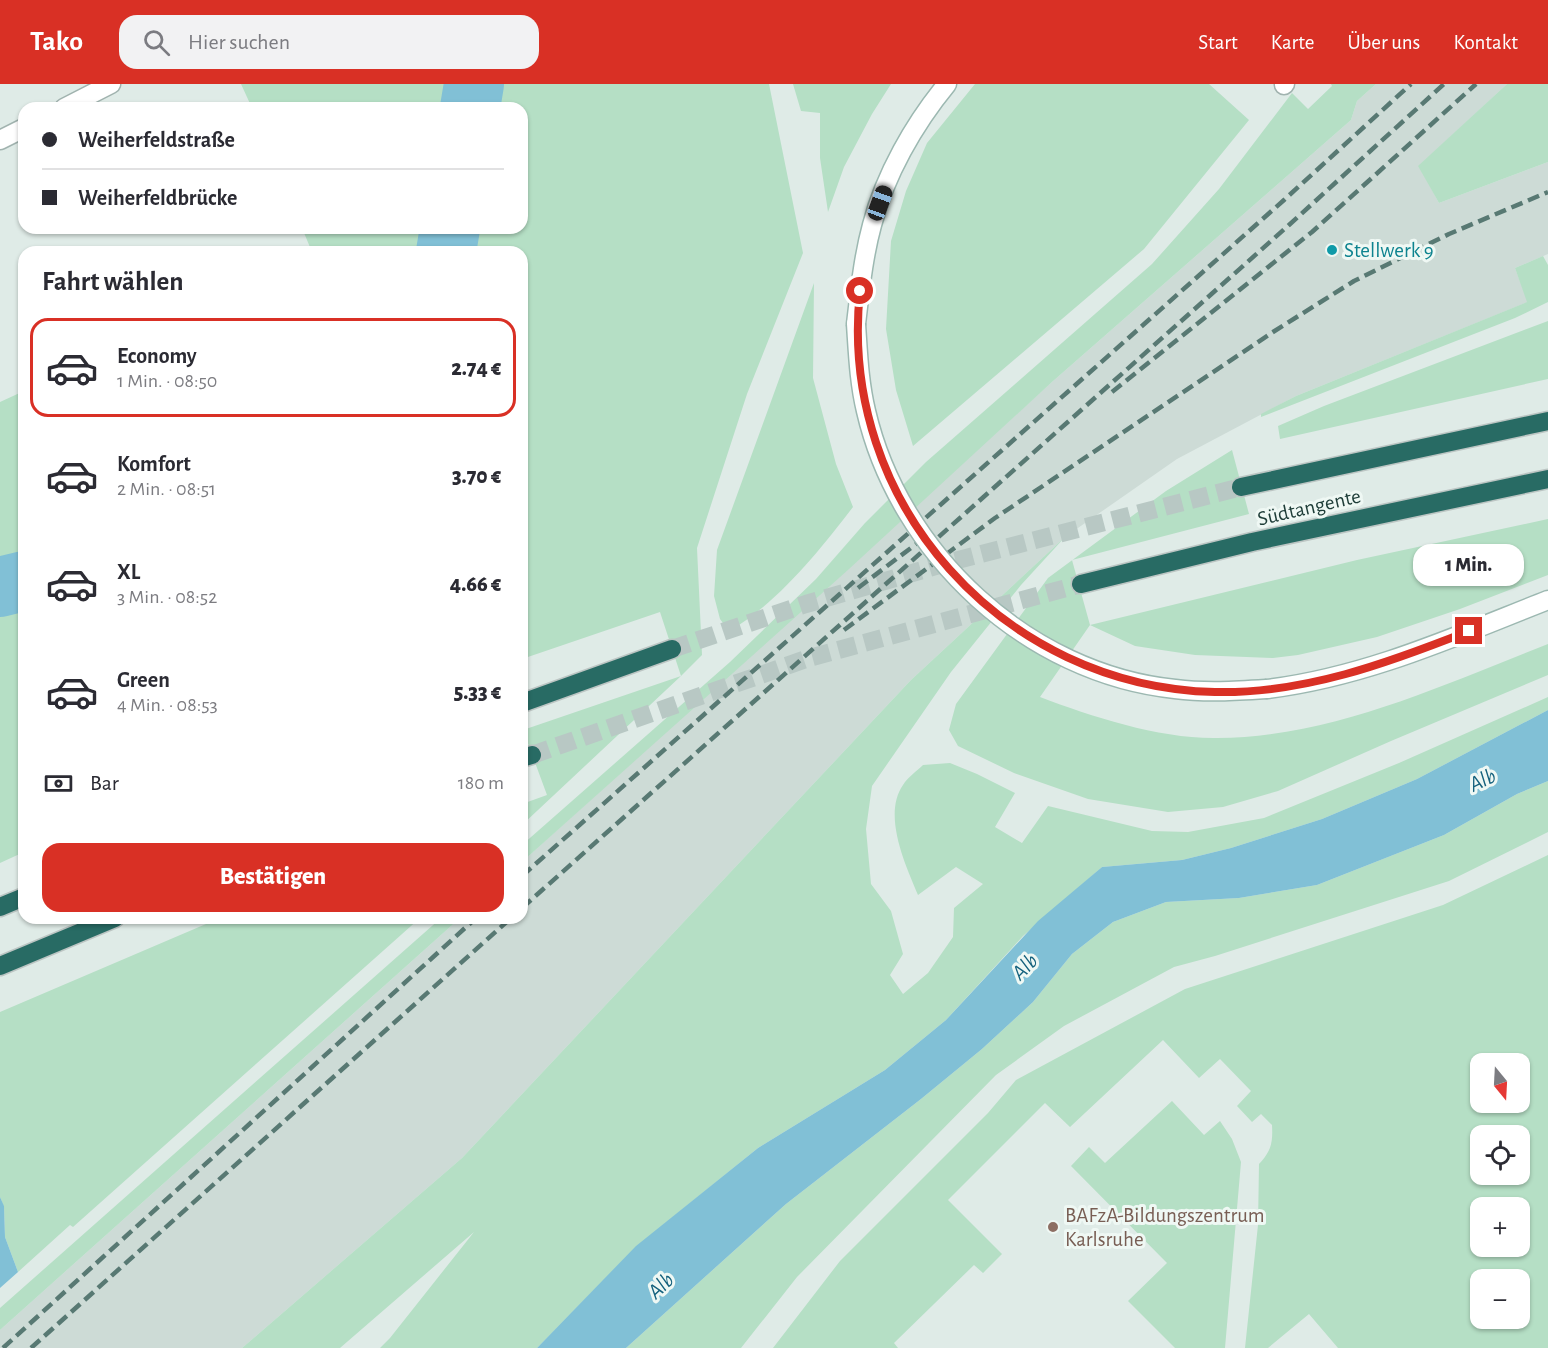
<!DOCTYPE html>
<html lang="de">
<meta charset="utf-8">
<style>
body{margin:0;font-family:"Alegreya Sans",sans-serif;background:#f2f2f3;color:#2b2b33;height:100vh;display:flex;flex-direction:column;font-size:22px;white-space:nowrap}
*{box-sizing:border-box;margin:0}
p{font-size:20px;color:#7c7c81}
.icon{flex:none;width:33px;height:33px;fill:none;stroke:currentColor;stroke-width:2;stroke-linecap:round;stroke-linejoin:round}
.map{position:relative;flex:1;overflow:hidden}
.details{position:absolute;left:18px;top:162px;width:510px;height:678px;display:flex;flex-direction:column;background:#fff;border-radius:18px;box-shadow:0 2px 4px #0004}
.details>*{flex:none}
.top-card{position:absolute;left:18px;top:18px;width:510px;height:132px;border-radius:18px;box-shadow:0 2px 4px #0004;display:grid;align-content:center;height:132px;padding:0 24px;background:#fff}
.needle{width:39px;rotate:162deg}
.tools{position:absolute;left:1470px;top:969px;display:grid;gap:12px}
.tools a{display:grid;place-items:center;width:60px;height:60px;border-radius:12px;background:#fff;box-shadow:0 2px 4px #0004;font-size:30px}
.end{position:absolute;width:27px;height:27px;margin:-14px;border:8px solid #d93025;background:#fff;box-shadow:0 0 0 3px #fff}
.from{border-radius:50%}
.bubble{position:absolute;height:42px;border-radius:18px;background:#fff;box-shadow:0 2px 4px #0004;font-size:20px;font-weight:800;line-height:42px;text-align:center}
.car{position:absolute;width:18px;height:36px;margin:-18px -9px;border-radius:8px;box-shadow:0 0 4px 2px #0007;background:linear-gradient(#222 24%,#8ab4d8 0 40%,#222 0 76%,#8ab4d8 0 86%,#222 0)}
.top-card b{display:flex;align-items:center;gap:21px;height:57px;font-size:22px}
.top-card b+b{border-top:2px solid #e1e1e2}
.top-card i{width:15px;height:15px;background:#2b2b33}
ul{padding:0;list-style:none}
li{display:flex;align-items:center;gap:18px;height:99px;margin:0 12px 9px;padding:0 12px;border:3px solid transparent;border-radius:18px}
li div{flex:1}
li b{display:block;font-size:22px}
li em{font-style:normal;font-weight:800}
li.current{border-color:#d93025}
li>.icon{width:54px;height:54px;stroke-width:1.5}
h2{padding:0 24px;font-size:27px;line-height:72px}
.pay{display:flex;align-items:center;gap:15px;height:66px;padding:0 24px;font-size:22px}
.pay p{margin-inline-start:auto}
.action{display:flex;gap:12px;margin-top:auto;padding:12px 24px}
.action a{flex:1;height:69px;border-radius:18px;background:#d93025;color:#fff;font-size:24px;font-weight:800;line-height:69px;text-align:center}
header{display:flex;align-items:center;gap:36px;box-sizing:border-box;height:84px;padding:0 30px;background:#d93025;color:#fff}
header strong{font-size:28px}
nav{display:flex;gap:33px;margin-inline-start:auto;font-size:21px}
.search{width:420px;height:54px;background:#f2f2f3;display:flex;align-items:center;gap:15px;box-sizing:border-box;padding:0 21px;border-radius:18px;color:#7c7c81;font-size:22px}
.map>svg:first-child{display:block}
.built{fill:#cddbd6}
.green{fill:#b5dfc5;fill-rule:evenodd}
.water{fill:#81c0d6}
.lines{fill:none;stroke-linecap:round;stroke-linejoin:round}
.river{stroke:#81c0d6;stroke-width:60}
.highway-tunnel{stroke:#b8c8c4;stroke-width:18;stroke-dasharray:18 9;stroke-linecap:butt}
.street-casing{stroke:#a1b3af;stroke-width:21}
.secondary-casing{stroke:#9cb8b1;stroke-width:21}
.highway-casing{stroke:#bcc5c3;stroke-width:21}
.street{stroke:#fff;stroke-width:18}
.secondary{stroke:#fff;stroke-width:18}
.highway{stroke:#286b64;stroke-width:18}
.rail{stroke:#587973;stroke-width:4.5;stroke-dasharray:12 6;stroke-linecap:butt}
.secondary-bridge-casing{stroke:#9cb8b1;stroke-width:21;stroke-linecap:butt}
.secondary-bridge{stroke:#fff;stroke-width:18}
.route{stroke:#d93025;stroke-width:8}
.culture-dot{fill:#0f9aa8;stroke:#eff8f4;stroke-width:2}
.education-dot{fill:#8d6e63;stroke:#eff8f4;stroke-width:2}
.labels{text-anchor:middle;stroke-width:6;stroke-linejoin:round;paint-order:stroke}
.culture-label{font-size:21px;fill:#0d838f;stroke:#eff8f4;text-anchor:start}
.street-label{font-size:21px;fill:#1e3d38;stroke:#eff8f4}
.education-label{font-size:21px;fill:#785e54;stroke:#eff8f4;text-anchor:start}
.water-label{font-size:22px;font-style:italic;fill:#14617d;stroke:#eff8f4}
</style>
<header>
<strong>Tako</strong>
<div class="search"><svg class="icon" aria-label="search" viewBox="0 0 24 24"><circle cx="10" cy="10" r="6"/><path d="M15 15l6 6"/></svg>Hier suchen</div>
<nav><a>Start</a><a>Karte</a><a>Über uns</a><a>Kontakt</a></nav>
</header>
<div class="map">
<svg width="1548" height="1264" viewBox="0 0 1548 1264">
<rect width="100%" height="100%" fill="#dfebe7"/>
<path class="built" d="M1376,0h131l-88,82 20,37 109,-41v92l-33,14 13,34 -232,94 -119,63 -112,78 -154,143 -449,478 -220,190h-242v-18l460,-412h62v-56l530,-480 299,-262 6,-19z"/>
<path class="green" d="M241,0h528l34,169 -56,141 -50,154 5,107 -21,21 -159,149v-21l25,-9 -24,-65 158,-54 -21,-64 -138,47v-407h-210l-10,-24h220v-120h-270z
M793,0h98l-19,30 -28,53 -16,45 -8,-54v-45l-19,-2z
M975,0h234l40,36 -105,129 -231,197 -17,-56 -10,-61 5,-88 15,-50 21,-48z
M1331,0h45l-19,17 -6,19 -299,262 -203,187 -327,293v-17l208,-183 86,-83 49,-56 61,-61 226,-198 67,-75 73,-96 16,16 24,-23z
M1507,0h41v78l-109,41 -21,-37z
M1543,172l5,9v37l-33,16 -254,99v-3l35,-18 231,-94 -12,-34z
M814,199l-1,95 23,86 17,43c-32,42 -77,98 -124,124l-9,-12 -6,-23 3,-46z
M1548,237v58l-268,60 -2,-13 46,-20z
M24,307v461l-24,11v-461z
M1232,366l17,64 -177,46 18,65 267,-65 191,-41v56l-88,34 -83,28 -79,18 -25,3 -78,-3 -60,-9 -45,-21 -50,72c53,20 120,42 177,41 116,-1 225,-53 331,-94v31l-157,66 -113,50 -55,16 -55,5 -80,-13 -74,-26 -56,-27 -9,-16 7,-26 92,-126 118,-87z
M1065,453l-44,48 -70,87 -79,114 -6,43 5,55 20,27 12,43 -13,21 13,19 25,-21 25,-36 1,-29 29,-24 -27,-17 -38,28c-12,-29 -36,-80 -15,-110 5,-8 14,-14 20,-20l27,-2 27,11 38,19 -20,34 27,16 26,-37 104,25 36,1 76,-14 135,-55 149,-66v13l-131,69 -95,40 -91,29 -49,12 -80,7 -79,69 -77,84 -61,50 -127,78 -121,98 -100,102h-157l10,-10 84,-106 -134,116h-98l220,-190 449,-478z
M1548,697v51l-99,49 -234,75 -41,11 -110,59 -68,49 -199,202 -56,71h-115l160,-144 135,-105 61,-50 51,-47 39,-48 41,-32 53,-20 73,-4 78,-13 127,-50 73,-41z
M1548,771v493h-210l-29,-34 -41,34h-23l13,-123 1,-61c12,-13 14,-21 13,-39l-11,-11 -9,8 -15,-16 14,-15 -31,-32 -21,19 -36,-38 -93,87 -25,-24 -97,97 54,54 -19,19 -9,-8 -80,78 4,5h-125l67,-87 148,-148 28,-33 169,-91 258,-84zM1480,980h40v38h-40zM1480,1052h40v38h-40zM1480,1124h40v38h-40zM1480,1196h40v38h-40z
M220,834h200l-347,309 -3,-2 -52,47 -13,-35 -1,-30 -4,-10v-185z
M441,834h19l-460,412v-22z
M1172,1017l32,34 16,-14 12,18 9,23 -16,186h-50l-47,-47 39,-38 -96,-97 18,-19 16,16z"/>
<path class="water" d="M1548,626v71l-31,13 -73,41 -127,50 -78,13 -73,4 -53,20 -41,32 -39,48 -51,47 -61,50 -135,105 -160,144h-89l99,-102 122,-98 127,-78 61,-50 92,-99 64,-54 80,-7 49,-12 91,-29 95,-40z
M0,1113l4,9 1,31 13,35 -18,16z"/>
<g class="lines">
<path class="river" d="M470,24l4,-24
M446,168l4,-24
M0,503l24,-6"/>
<path class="highway-tunnel" d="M672,565l134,-45 144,-42 291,-75
M532,671l277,-97 272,-74"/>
<g class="street-casing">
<path id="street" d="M1284,1l1,-1
M64,24l47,-24
M0,56l24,-12"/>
</g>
<g class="secondary-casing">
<path id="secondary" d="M856,240c4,-33 7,-66 16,-99 13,-50 42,-101 75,-141
M1267,605c99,-12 189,-53 281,-89"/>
</g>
<g class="highway-casing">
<path id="highway" d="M1241,403l307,-66
M1081,500l171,-42 296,-63
M522,619l150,-54
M522,674l10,-3
M0,823l24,-10
M0,882l115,-48"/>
</g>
<use href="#street" class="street"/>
<use href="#secondary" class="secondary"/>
<use href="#highway" class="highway"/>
<path class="rail" d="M1112,308l200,-160 164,-148
M858,504l74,-56
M844,546l151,-112 278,-186 81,-51 95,-47 99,-42
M522,792l762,-676 127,-116
M522,824l767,-683 155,-141
M3,1264l473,-430
M31,1264l480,-430"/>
<g class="secondary-bridge-casing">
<path id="secondary-bridge" d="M856,240c2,29 3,58 10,87 33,143 162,263 309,278 31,4 61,2 92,0"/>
</g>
<use href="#secondary-bridge" class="secondary-bridge"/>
</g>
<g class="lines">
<path class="route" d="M860,207c-23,212 143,396 355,401 89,2 173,-29 254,-61"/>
</g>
<circle class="culture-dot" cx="1332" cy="166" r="6"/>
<circle class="education-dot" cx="1053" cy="1143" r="6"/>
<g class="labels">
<g class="culture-label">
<text x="1344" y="173">Stellwerk 9</text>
</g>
<g class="street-label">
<text transform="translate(1309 423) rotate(-13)" y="7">Südtangente</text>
</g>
<g class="education-label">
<text x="1065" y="1138">BAFzA-Bildungszentrum<tspan x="1065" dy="24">Karlsruhe</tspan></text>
</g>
<g class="water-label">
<text transform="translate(1482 695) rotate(-25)" y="8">Alb</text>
<text transform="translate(1024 882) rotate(-45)" y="8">Alb</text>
<text transform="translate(660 1201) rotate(-44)" y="8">Alb</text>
</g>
</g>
</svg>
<div class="tools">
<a><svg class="needle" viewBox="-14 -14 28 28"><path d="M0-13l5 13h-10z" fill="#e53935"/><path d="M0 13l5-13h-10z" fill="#7c7c81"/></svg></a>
<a><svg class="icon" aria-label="locate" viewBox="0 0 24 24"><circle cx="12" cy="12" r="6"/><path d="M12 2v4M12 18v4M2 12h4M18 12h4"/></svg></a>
<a>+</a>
<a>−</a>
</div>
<i class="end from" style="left:860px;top:207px"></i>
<i class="end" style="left:1469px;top:547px"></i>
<div class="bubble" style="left:1413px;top:460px;width:111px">1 Min.</div>
<i class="car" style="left:880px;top:119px;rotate:20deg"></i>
<div class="top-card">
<b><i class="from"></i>Weiherfeldstraße</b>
<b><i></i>Weiherfeldbrücke</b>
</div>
<section class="details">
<h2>Fahrt wählen</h2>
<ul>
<li class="current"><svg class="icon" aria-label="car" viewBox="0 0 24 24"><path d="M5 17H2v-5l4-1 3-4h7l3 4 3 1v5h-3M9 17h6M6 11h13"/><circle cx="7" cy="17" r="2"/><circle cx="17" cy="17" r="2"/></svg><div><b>Economy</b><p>1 Min. · 08:50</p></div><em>2.74 €</em></li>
<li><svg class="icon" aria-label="car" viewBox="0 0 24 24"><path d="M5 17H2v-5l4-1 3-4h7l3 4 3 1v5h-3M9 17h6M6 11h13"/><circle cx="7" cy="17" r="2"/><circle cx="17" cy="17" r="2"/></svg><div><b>Komfort</b><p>2 Min. · 08:51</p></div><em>3.70 €</em></li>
<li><svg class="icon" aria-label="car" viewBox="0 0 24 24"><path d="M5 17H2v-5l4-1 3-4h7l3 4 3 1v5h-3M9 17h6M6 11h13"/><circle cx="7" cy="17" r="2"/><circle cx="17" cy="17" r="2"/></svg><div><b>XL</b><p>3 Min. · 08:52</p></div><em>4.66 €</em></li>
<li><svg class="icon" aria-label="car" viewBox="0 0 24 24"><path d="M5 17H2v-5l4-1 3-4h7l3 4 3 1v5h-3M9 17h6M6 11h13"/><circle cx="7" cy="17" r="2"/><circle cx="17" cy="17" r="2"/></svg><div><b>Green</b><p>4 Min. · 08:53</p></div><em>5.33 €</em></li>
</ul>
<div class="pay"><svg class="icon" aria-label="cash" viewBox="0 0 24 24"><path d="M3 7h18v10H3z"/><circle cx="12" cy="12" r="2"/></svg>Bar<p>180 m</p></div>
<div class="action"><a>Bestätigen</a></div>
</section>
</div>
